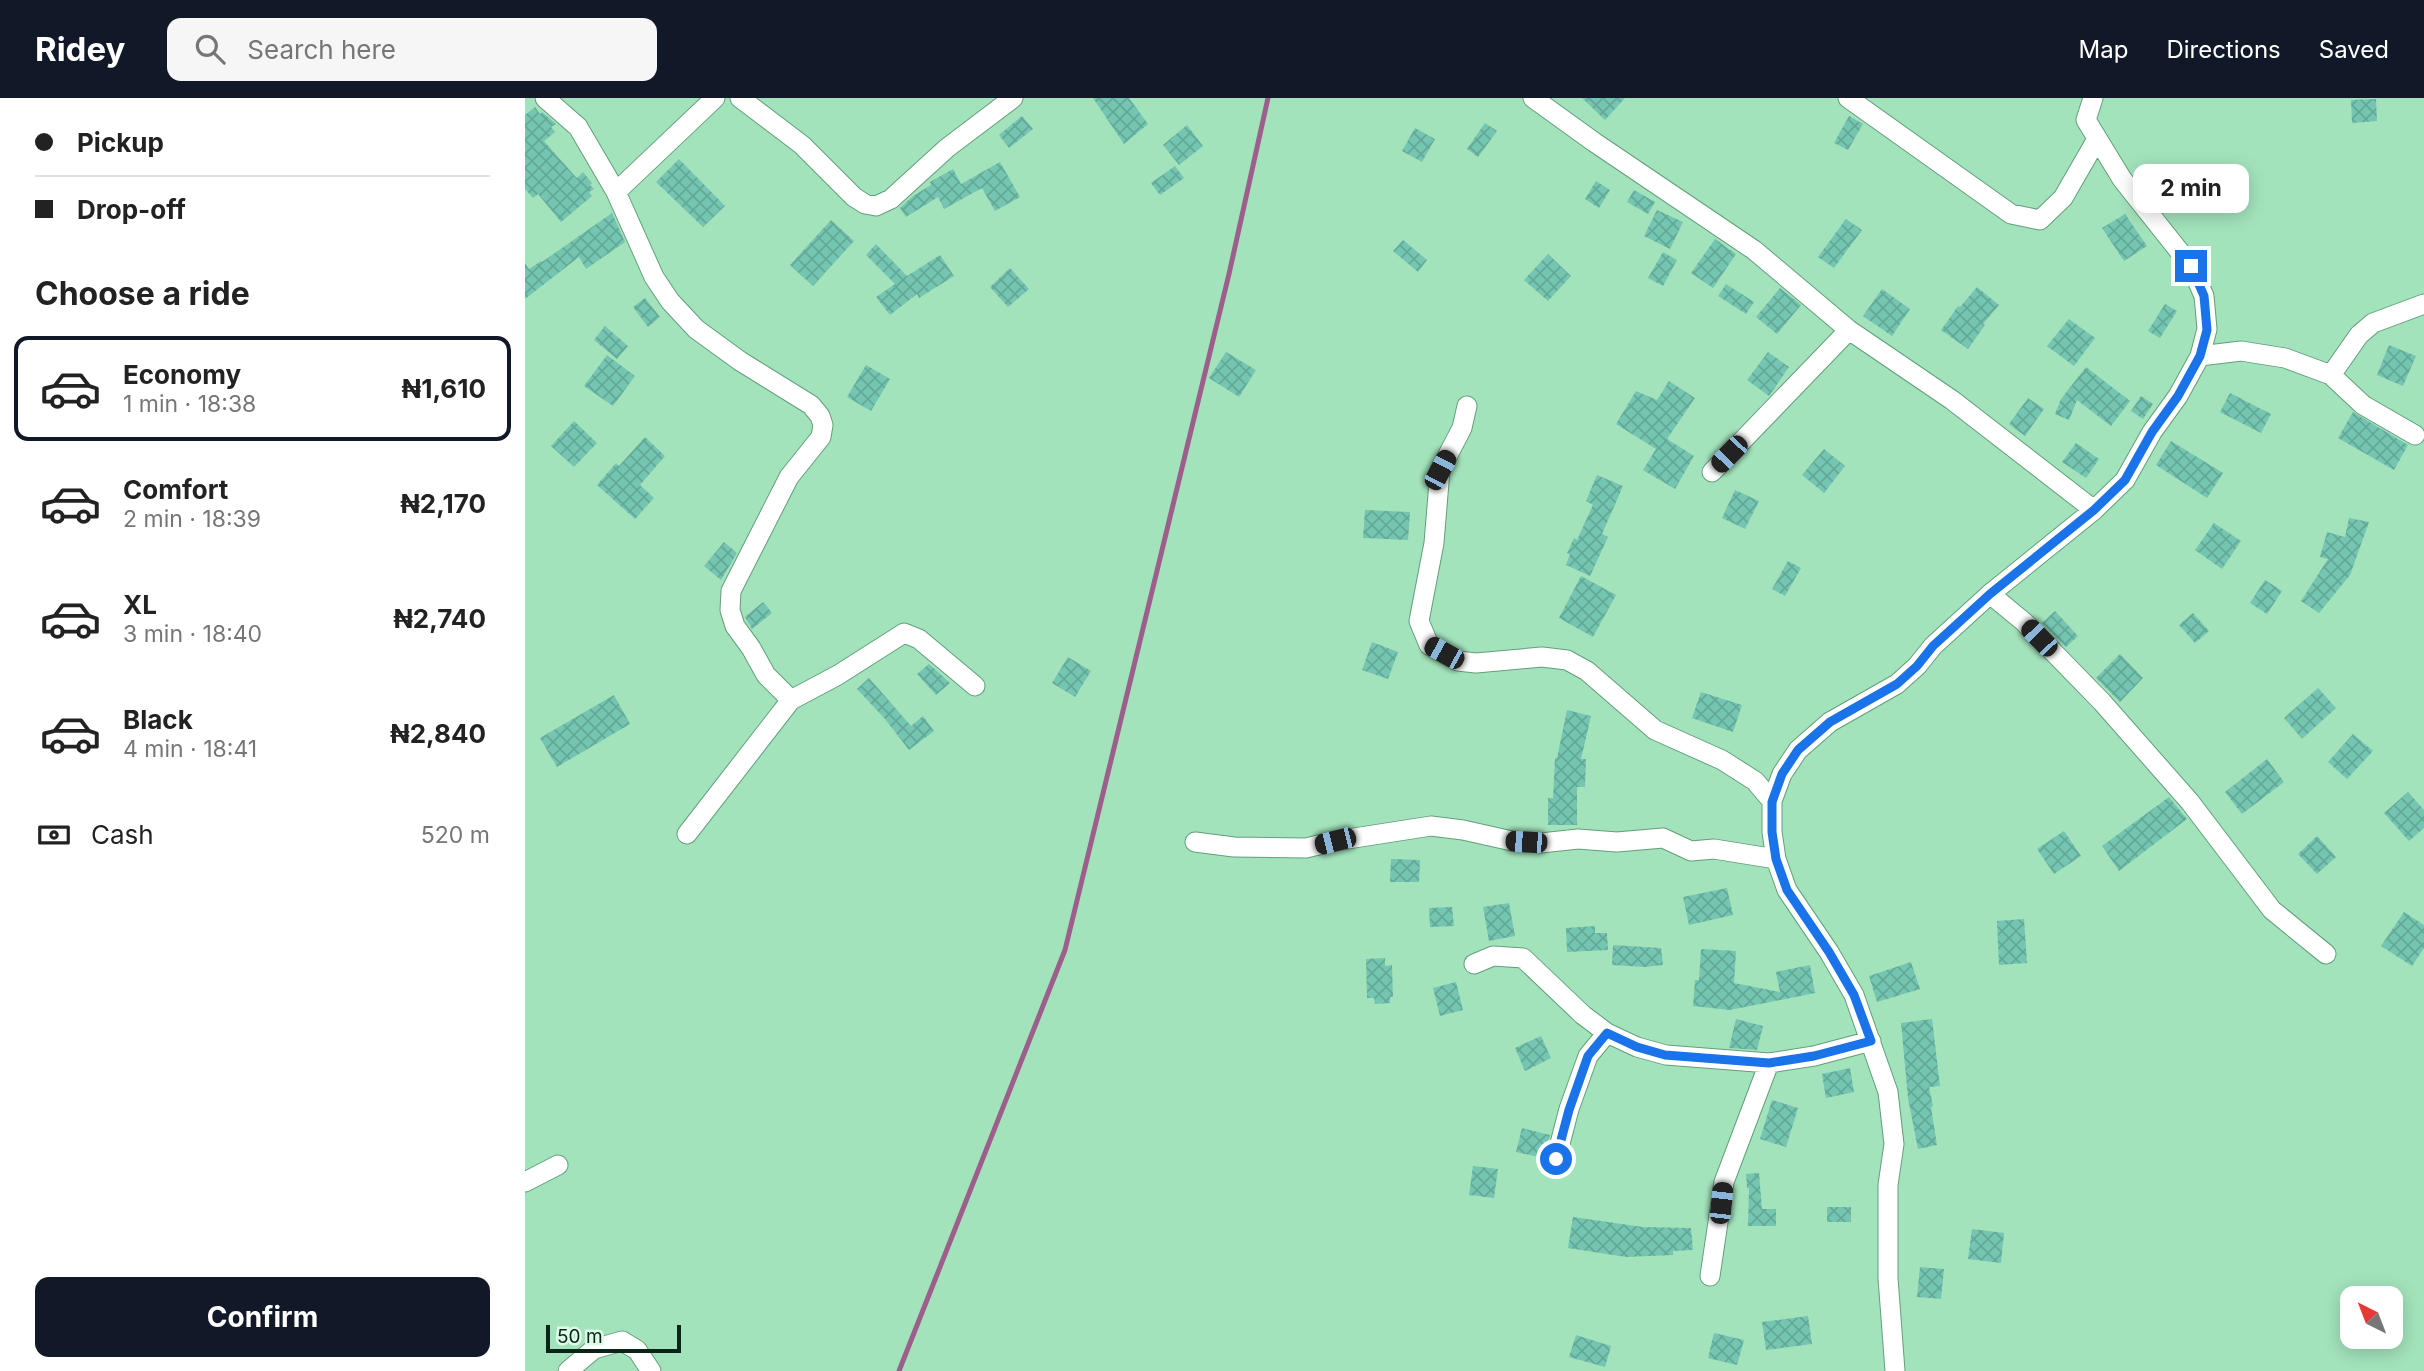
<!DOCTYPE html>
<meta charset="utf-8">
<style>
body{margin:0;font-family:Inter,sans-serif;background:#f6f6f6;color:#222;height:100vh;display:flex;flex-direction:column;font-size:26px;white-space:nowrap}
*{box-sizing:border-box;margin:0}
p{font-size:23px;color:#767676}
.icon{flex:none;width:38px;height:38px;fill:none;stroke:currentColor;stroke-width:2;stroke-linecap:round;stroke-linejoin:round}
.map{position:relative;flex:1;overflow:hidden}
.details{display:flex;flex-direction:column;background:#fff;width:525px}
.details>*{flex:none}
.top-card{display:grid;align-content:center;height:154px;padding:0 35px;background:#fff}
.needle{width:46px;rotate:318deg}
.tools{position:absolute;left:1815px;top:1188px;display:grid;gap:14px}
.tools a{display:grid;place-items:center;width:63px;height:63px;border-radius:14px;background:#fff;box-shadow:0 4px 18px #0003;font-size:35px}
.scale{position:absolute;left:21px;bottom:18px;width:135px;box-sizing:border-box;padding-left:7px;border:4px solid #0a2416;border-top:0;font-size:19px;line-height:24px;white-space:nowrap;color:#0a2416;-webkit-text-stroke:5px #ddfce8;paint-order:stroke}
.end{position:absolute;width:32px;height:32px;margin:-16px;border:9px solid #1a73e8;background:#fff;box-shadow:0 0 0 4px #fff}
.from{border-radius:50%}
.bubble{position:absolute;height:49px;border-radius:14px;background:#fff;box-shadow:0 4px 18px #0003;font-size:23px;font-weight:700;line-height:49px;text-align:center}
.car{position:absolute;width:21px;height:42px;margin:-21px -10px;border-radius:9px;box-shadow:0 0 5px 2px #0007;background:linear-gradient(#222 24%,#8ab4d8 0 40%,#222 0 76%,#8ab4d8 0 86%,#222 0)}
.top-card b{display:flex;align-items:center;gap:24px;height:66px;font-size:26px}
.top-card b+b{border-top:2px solid #e0e0e0}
.top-card i{width:18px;height:18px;background:#222}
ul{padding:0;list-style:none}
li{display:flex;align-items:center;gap:21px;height:105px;margin:0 14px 10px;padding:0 21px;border:4px solid transparent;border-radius:14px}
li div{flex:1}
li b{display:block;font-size:26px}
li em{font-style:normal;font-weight:700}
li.selected{border-color:#111827}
li>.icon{width:63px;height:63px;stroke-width:1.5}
h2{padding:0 35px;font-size:32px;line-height:84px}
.pay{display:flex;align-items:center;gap:18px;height:77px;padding:0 35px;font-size:26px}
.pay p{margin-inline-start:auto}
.action{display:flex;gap:14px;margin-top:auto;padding:14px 35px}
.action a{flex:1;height:80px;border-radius:14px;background:#111827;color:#fff;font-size:28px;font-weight:700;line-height:80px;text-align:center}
header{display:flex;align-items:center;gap:42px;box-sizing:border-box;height:98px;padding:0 35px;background:#111827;color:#fff}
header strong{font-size:33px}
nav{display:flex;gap:38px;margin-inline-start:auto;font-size:24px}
.search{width:490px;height:63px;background:#f6f6f6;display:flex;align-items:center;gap:18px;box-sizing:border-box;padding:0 24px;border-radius:14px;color:#767676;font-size:26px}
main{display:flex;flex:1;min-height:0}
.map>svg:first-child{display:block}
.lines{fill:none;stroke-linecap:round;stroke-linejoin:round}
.stream{stroke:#9d5e8c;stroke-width:5}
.building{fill:url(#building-cross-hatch)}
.street-casing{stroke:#619f7a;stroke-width:21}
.street{stroke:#fff;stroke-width:19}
.route{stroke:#1a73e8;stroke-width:9}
</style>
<header>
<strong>Ridey</strong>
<div class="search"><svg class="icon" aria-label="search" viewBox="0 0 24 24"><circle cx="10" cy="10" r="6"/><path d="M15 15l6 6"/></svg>Search here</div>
<nav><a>Map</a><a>Directions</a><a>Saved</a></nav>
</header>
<main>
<section class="details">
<div class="top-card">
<b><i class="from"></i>Pickup</b>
<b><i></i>Drop-off</b>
</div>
<h2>Choose a ride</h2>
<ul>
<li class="selected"><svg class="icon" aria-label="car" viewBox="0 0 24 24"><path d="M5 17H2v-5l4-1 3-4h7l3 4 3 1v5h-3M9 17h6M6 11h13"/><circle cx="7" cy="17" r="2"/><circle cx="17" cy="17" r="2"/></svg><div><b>Economy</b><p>1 min · 18:38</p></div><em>₦1,610</em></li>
<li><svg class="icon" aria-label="car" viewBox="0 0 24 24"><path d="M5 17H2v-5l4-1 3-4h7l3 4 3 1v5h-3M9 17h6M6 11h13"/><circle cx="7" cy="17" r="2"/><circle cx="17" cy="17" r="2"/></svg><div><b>Comfort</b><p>2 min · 18:39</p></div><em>₦2,170</em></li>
<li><svg class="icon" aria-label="car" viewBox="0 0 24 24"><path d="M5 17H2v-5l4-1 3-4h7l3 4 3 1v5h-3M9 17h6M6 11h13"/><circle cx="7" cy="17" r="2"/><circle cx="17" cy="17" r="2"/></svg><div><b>XL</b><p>3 min · 18:40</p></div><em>₦2,740</em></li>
<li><svg class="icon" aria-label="car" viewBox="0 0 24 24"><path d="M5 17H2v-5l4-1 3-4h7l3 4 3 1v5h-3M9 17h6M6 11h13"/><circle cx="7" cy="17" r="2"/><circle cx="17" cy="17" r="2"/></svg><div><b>Black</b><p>4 min · 18:41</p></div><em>₦2,840</em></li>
</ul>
<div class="pay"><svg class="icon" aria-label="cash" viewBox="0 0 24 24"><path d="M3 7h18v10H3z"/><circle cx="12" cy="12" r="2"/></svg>Cash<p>520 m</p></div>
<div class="action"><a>Confirm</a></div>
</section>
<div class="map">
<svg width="1899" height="1273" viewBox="0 0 1899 1273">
<defs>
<pattern id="building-cross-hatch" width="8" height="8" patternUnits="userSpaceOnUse" patternTransform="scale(1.75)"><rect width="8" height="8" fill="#74c5b2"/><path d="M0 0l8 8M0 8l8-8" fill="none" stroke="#63a998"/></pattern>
</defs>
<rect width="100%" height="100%" fill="#a3e3bc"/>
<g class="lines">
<path class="stream" d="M374,1273l166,-421 164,-676 39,-176"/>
</g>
<path class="building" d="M568,0h36l19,26 -24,20z
M1057,0h43l-20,22z
M1851,1l1,22 -25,2 -1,-23z
M10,9l5,7 2,-2 14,12 -5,3 4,5 -11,9 29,33 4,4 6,-6 9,11 -2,2 4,4 -5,3 3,4 -31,26 -23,-28 -5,4 -8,-9v-74z
M497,18l11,13 -24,19 -10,-13z
M1324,18l14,8 -15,26 -14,-7z
M960,25l12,8 -19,26 -11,-8z
M662,27l16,21 -24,19 -16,-20z
M890,30l20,11 -13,23 -20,-11z
M154,61l46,47 -22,21 -47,-45z
M475,64l20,35 -25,14 -13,-23 -38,21 -6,-12 -32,20 -6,-9 13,-12 18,-11 -1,-3 23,-13 8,15z
M650,68l9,12 -24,17 -9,-12z
M1071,83l14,9 -11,18 -14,-9z
M1109,92l21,12 -7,12 -21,-12z
M1132,112l26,12 -13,27 -26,-13z
M87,115l13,29 -39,27 -7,-12 -54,42v-36l4,6 12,-8 1,1z
M1600,116l22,32 -23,15 -22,-33z
M1321,121l16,11 -28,38 -16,-11z
M306,122l23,21 -41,45 -23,-21z
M1190,141l21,15 -23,34 -22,-15z
M878,142l24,20 -9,12 -25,-21z
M351,146l31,32 33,-21 14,21 -35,22 -2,-4 -27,21 -14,-18 19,-13 -29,-29z
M1138,154l14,8 -14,26 -15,-8z
M1023,156l23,22 -23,25 -24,-21z
M485,170l19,21 -21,18 -18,-20z
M1201,186l28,18 -8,12 -28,-18z
M1452,189l22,18 -16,19 2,1 -17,24 -27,-19 17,-24 2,1z
M1255,190l21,17 -24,29 -21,-17z
M1357,191l28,20 -18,27 -29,-20z
M120,200l15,19 -12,10 -15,-20z
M1640,206l12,7 -17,27 -12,-7z
M1544,221l26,19 -21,28 -27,-20z
M80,228l23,20 -11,13 -23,-19z
M1864,247l27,11 -13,30 -26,-11z
M701,254l30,18 -17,27 -30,-19z
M1243,254l21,15 -20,29 -22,-16z
M82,257l28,21 -22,30 -29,-20z
M341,267l24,14 -19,32 -24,-14z
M1561,269l44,34 -19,25 -34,-26 -8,20 -14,-6 6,-15z
M1144,283l26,17 -28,41 27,17 -19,33 -32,-19 13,-21 -40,-25 20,-33 21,9z
M1705,295l41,21 -10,19 -41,-21z
M1616,298l12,8 -10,15 -12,-8z
M1503,300l16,11 -19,27 -16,-12z
M1828,314l55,33 -14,25 -56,-32z
M49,323l23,22 -23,24 -23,-21z
M120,339l20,19 -25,29 14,13 -19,21 -38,-34 19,-22 3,3z
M1646,343l52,32 -16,25 -51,-33z
M1551,345l23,16 -13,19 -24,-16z
M1299,351l21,17 -21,27 -22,-18z
M1072,377l26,11 -21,48 6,3 -18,39 -24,-11 4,-11 -3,-1 7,-15 3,2 16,-35 -7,-4z
M1210,392l24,11 -14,28 -23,-11z
M840,412l45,2 -2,28 -45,-2z
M1824,420l20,4 -19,53 -31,38 -18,-12 27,-42 -8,-2 7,-25 18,5z
M1689,425l27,18 -19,28 -27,-19z
M199,444l13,11 -16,27 -17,-14z
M1263,463l13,7 -16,28 -13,-7z
M1056,478l35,19 -23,42 -34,-19z
M1740,482l17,11 -15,23 -17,-11z
M238,504l9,11 -20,16 -7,-12z
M1530,513l23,25 -12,11 -24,-24z
M1668,515l16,18 -14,12 -16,-18z
M847,544l26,10 -10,27 -26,-9z
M1595,556l23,24 -23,24 -24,-24z
M543,559l23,14 -16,26 -23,-14z
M404,566l21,19 -14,12 -19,-21z
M344,580l42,48 12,-10 11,15 -25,19 -24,-31 -28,-30z
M1793,590l18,20 -34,31 -18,-21z
M1176,594l41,13 -9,27 -41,-14z
M89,597l16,29 -73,43 -17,-29z
M1042,612l24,6 -10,43h5l-1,28h-8v38h-29v-27h5l2,-40h2z
M1828,636l20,17 -26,28 -19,-17z
M1742,661l17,23 -42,32 -17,-22z
M1883,694l16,18v18l-15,13 -25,-28z
M1644,699l18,22 -68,52 -17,-25z
M1539,733l17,25 -27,18 -17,-25z
M1792,738l19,21 -19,17 -19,-20z
M866,761l29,1 -1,22h-29z
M1202,790l6,27 -44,10 -6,-28z
M984,805l6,33 -26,5 -6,-34z
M927,809l2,19 -24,1 -1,-19z
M1879,814l20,13v23l-12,18 -31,-20z
M1499,821l3,44 -28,2 -2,-44z
M1070,828v7h12l1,17 -41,2 -1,-24z
M1088,847l48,3 2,17 -18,2 -33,-2z
M1176,851l35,2 -2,32 46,9 -4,-20 34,-7 5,28 -85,17 -37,-4 2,-26h4z
M860,860v8l7,-1 1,32h-3v6l-15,1 -1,-6h-7l-1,-39z
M1386,864l9,27 -43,13 -8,-26z
M931,884l7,28 -23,6 -7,-28z
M1211,921l27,7 -6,24 -28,-2z
M1407,921l8,67 -11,1 4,19 -2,1 6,38 -19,4 -10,-51 -7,-75z
M1016,938l10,22 -26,13 -10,-23z
M1325,970l4,24 -28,6 -4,-24z
M1247,1002l26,8 -12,39 -26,-8z
M997,1030l28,7 -6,23 -28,-6z
M948,1068l25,3 -4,29 -25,-3z
M1234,1075l3,36h14v17h-28l1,-38h-2l-1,-14z
M1302,1109h24v15h-24z
M1048,1119l70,10 48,1 2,22 -20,1v4l-47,2 -58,-9z
M1447,1131l32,4 -3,30 -33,-4z
M1395,1169l24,2 -3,30 -24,-2z
M1283,1218l4,28 -46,6 -4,-28z
M1189,1235l30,7 -7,25 -29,-7z
M1051,1237l35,11 -6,21 -36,-10z"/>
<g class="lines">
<g class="street-casing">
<path id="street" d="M20,0l33,29 38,65 99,-94
M215,0l62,47 52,52 11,7 11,2 15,-7 56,-51 66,-50
M1008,0l61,44 160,108 95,80 103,70 142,110
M1323,0l163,116 29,6 23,-22 34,-59
M91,94l38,85 16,24 26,28 44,32 71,44 9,11 3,9 -2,12 -32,40 -58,114 -1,19 5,16 16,22 15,27 25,25 -104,134
M1675,258l41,-5 44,7 46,17 32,30 52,30
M1806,277l28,-40 14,-12 51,-19
M942,308l-5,22 -22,42 -6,73 -15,78 10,24 29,16 18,2 66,-6 25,3 20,11 68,59 67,30 33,21 17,20
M1187,374l137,-142
M1465,496l34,28 78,80 88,100 82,108 54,44
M266,602l47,-25 66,-42 15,6 56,47
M670,744l39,5 72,1 29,-7 96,-15 32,4 49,11 29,2 37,-4 39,3 46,-4 28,13 23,-2 62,10
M949,866l19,-8 30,2 60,57 24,18 30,14 29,8 103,8 45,-7 57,-15
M1031,1061l13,-50 19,-53 19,-23
M0,1084l33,-17
M1185,1178l14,-94 45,-119
M43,1273l26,-22 28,-8 15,9 14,21
M1370,1273l-7,-93v-93l6,-41 -6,-52 -34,-97 -25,-43 -42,-62 -11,-31 -4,-27v-31l10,-27 16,-24 32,-28 67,-38 20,-18 16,-20 57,-52 104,-84 31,-30 27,-48 26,-36 22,-40 7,-27 -3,-33 -13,-30 -69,-87 -36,-59 7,-22"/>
</g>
<use href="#street" class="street"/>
</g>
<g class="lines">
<path class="route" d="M1031,1061l13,-49 19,-54 19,-23 30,14 28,8 104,8 45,-7 57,-15 -17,-46 -25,-43 -42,-62 -11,-31 -4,-27v-30l10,-28 16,-24 32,-28 67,-38 20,-18 16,-20 57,-52 104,-84 31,-30 27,-48 26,-36 22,-40 7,-26 -3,-34 -13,-30"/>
</g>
</svg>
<div class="tools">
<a><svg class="needle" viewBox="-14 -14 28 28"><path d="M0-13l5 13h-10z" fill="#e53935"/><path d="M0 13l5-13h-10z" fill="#767676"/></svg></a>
</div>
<div class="scale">50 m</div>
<i class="end from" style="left:1031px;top:1061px"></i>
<i class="end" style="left:1666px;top:168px"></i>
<div class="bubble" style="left:1608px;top:66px;width:116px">2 min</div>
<i class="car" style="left:1204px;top:356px;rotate:224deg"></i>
<i class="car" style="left:915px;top:372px;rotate:28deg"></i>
<i class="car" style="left:1514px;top:540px;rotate:316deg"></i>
<i class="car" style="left:919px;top:555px;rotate:299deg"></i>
<i class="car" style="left:810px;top:743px;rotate:256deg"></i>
<i class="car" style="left:1001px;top:744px;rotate:273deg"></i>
<i class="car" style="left:1196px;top:1105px;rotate:6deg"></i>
</div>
</main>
